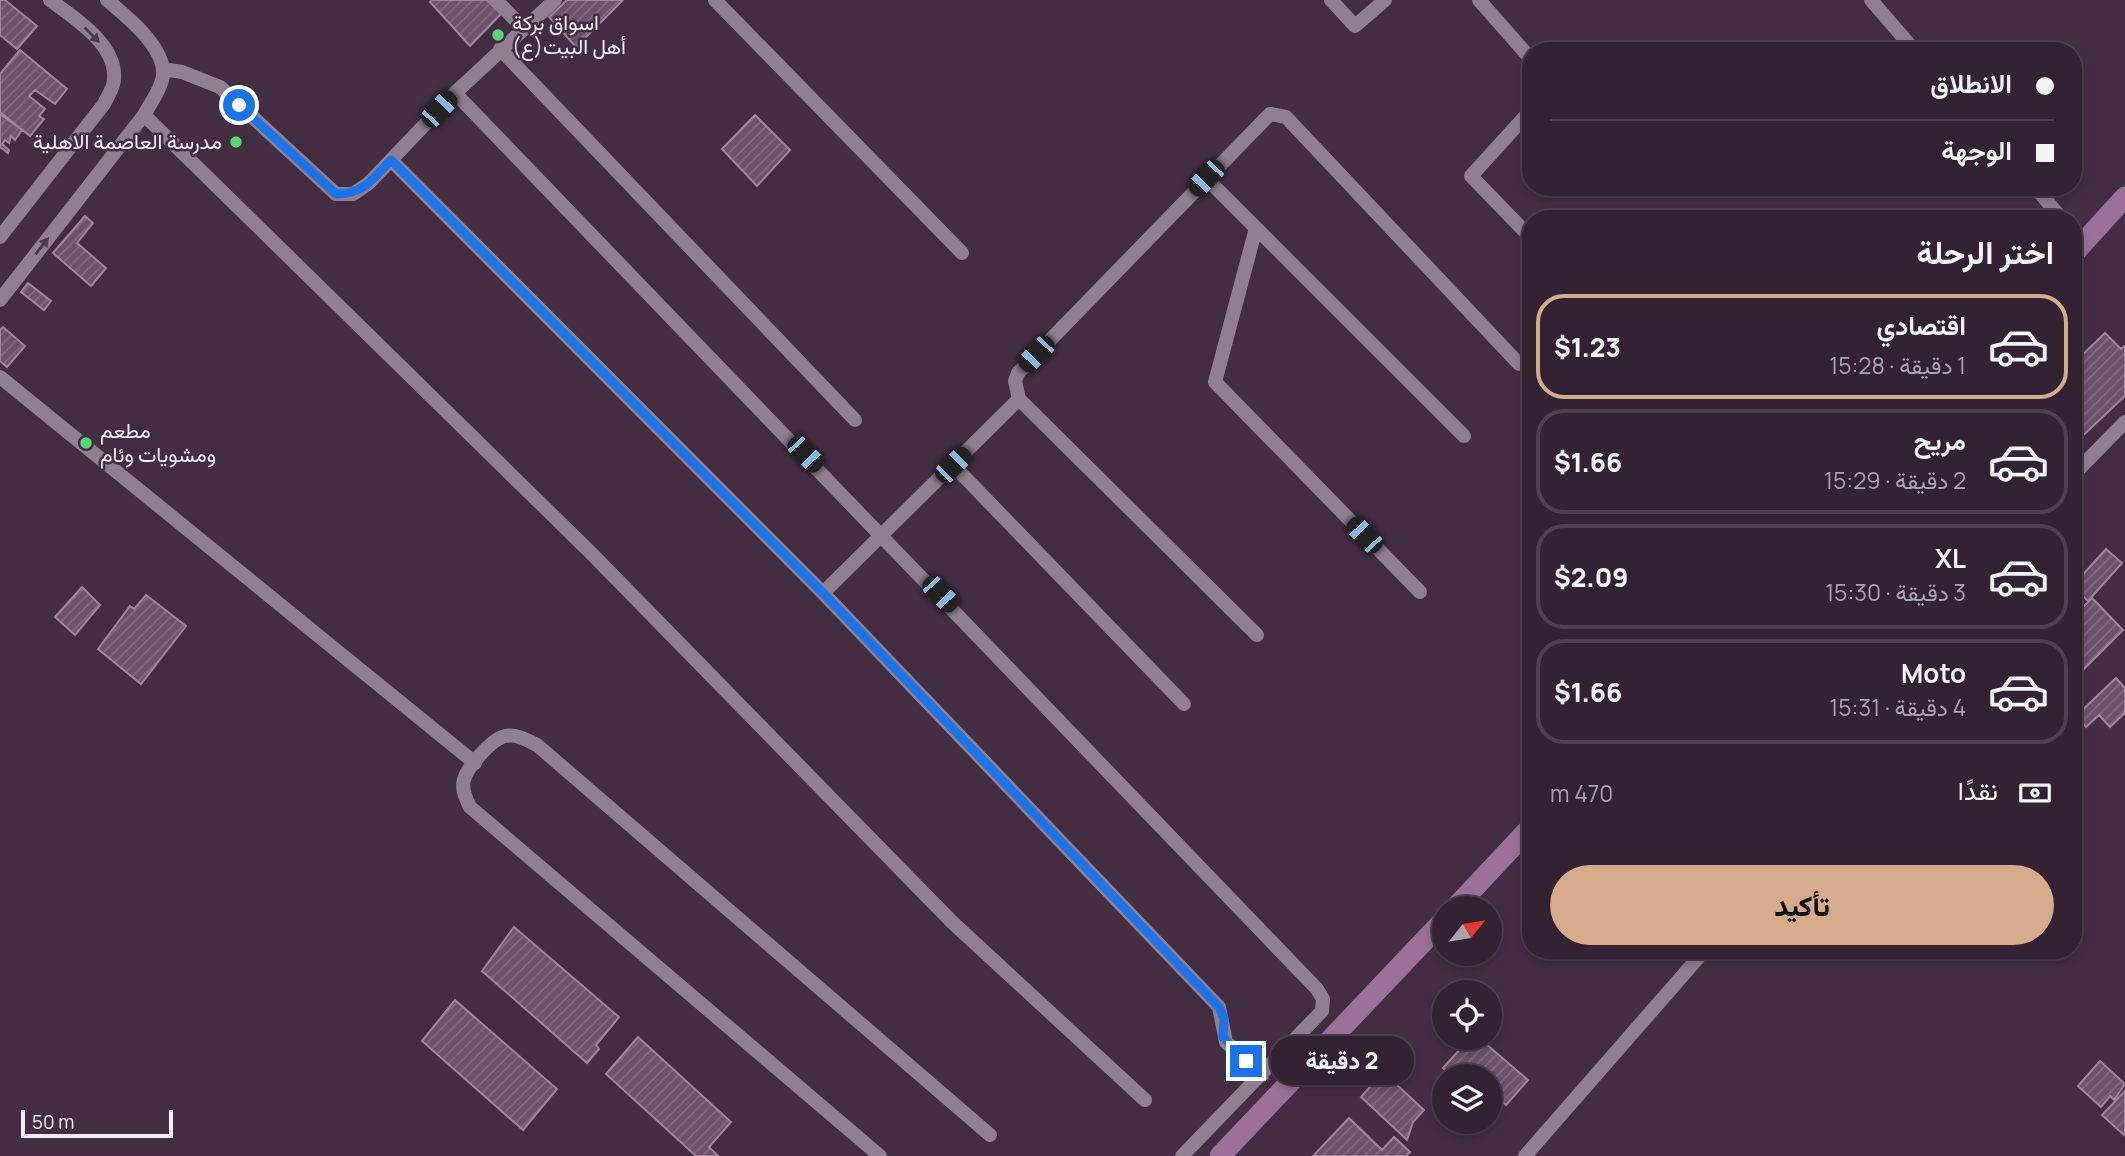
<!DOCTYPE html>
<html lang="ar">
<meta charset="utf-8">
<style>
body{margin:0;font-family:Manrope,Vazirmatn,sans-serif;background:#3a2a3a;color:#f1f3f6;direction:rtl;height:100vh;display:flex;flex-direction:column;font-size:26px;white-space:nowrap}
*{box-sizing:border-box;margin:0}
p{font-size:23px;color:#a8a4ac}
.icon{flex:none;width:38px;height:38px;fill:none;stroke:currentColor;stroke-width:2;stroke-linecap:round;stroke-linejoin:round}
.map{position:relative;flex:1;overflow:hidden;direction:ltr}
.details{position:absolute;left:1522px;top:210px;width:560px;height:749px;display:flex;flex-direction:column;background:#322232;border-radius:28px;box-shadow:0 4px 10px #0003,0 0 0 2px #4d3f4d;direction:rtl}
.details>*{flex:none}
.guide{position:absolute;left:1522px;top:42px;width:560px;height:154px;border-radius:28px;box-shadow:0 4px 10px #0003,0 0 0 2px #4d3f4d;direction:rtl;display:grid;align-content:center;height:154px;padding:0 28px;background:#322232}
.needle{width:46px;rotate:60deg}
.controls{position:absolute;left:1432px;top:896px;display:grid;gap:14px}
.controls a{display:grid;place-items:center;width:70px;height:70px;border-radius:50%;background:#322232;box-shadow:0 4px 10px #0003,0 0 0 2px #4d3f4d;font-size:35px}
.scale{position:absolute;left:21px;bottom:18px;width:152px;box-sizing:border-box;padding-left:7px;border:4px solid #f9eaf8;border-top:0;font-size:19px;line-height:24px;white-space:nowrap;color:#f9eaf8;-webkit-text-stroke:5px #432d43;paint-order:stroke}
.end{position:absolute;width:32px;height:32px;margin:-16px;border:9px solid #1a73e8;background:#fff;box-shadow:0 0 0 4px #fff}
.from{border-radius:50%}
.bubble{position:absolute;height:49px;border-radius:24px;background:#322232;box-shadow:0 4px 10px #0003,0 0 0 2px #4d3f4d;font-size:23px;font-weight:800;line-height:49px;text-align:center;direction:rtl}
.car{position:absolute;width:21px;height:42px;margin:-21px -10px;border-radius:9px;box-shadow:0 0 5px 2px #0007;background:linear-gradient(#222 24%,#8ab4d8 0 40%,#222 0 76%,#8ab4d8 0 86%,#222 0)}
.guide b{display:flex;align-items:center;gap:24px;height:66px;font-size:26px}
.guide b+b{border-top:2px solid #4d3f4d}
.guide i{width:18px;height:18px;background:#f1f3f6}
ul{padding:0;list-style:none}
li{display:flex;align-items:center;gap:21px;height:105px;margin:0 14px 10px;padding:0 14px;border:4px solid #4d3f4d;border-radius:28px}
li div{flex:1}
li b{display:block;font-size:26px}
li em{font-style:normal;font-weight:800}
li.on{border-color:#d6ab8b}
li>.icon{width:63px;height:63px;stroke-width:1.5}
h2{padding:0 28px;font-size:32px;line-height:84px}
.pay{display:flex;align-items:center;gap:18px;height:77px;padding:0 28px;font-size:26px}
.pay p{margin-inline-start:auto}
.cta{display:flex;gap:14px;margin-top:auto;padding:14px 28px}
.cta a{flex:1;height:80px;border-radius:42px;background:#d6ab8b;color:#111;font-size:28px;font-weight:800;line-height:80px;text-align:center}
.map>svg:first-child{display:block}
.lines{fill:none;stroke-linecap:round;stroke-linejoin:round}
.canal{stroke:#9b709a;stroke-width:21}
.building{fill:url(#building-hatch);stroke:#9f849e;stroke-width:2}
.street{stroke:#917e91;stroke-width:14}
.oneway{fill:#4f394f}
.route{stroke:#1a73e8;stroke-width:9}
.poi-dot{fill:#5ad56f;stroke:#432d43;stroke-width:2.5}
.labels{text-anchor:middle;stroke-width:5;stroke-linejoin:round;paint-order:stroke}
.poi-label{font-size:21px;fill:#f9eaf8;stroke:#432d43;text-anchor:start}
</style>
<div class="map">
<svg width="2125" height="1156" viewBox="0 0 2125 1156">
<defs>
<pattern id="building-hatch" width="6" height="6" patternUnits="userSpaceOnUse" patternTransform="scale(1.75)"><rect width="6" height="6" fill="#6a526a"/><path d="M-1 1l2-2M0 6l6-6M5 7l2-2" fill="none" stroke="#806b80"/></pattern>
</defs>
<rect width="100%" height="100%" fill="#432d43"/>
<g class="lines">
<path class="canal" d="M2074,253l51,-56
M1455,908l76,-81
M1220,1156l224,-236"/>
</g>
<path class="building" d="M0,0h5l32,26 -20,23 -17,-14z
M432,0h55l14,14 -31,32 -40,-44z
M567,0h56l-47,47 -27,-30z
M20,50l47,39 -12,15 -20,-14 -6,6 16,13 -6,7 5,3 -14,17 -30,-24v-38z
M0,114l22,16 -7,10 -4,-4 -2,7 -4,-3 -3,4 7,6 -1,3 -8,-6z
M755,115l35,35 -33,36 -35,-37z
M85,216l8,7 -16,20 29,25 -15,18 -38,-33z
M28,283l23,18 -7,9 -23,-18z
M3,327l22,19 -18,21 -7,-6v-31z
M2105,333l16,16 4,-3v50l-51,48v-81z
M2106,549l16,14 -34,38 -14,-13v-12l4,4z
M82,587l18,18 -25,30 -20,-18z
M146,595l40,31 -45,58 -43,-35 32,-43 4,3z
M2092,598l31,32 -39,39 -10,-11v-42z
M2116,678l9,10v25l-15,14 -11,-12 -13,12 -10,-11z
M514,927l105,90 -23,28 3,4 -12,14 -105,-92z
M455,1000l102,89 -34,41 -101,-89z
M638,1037l93,85 -22,25 9,9h-22l-90,-82z
M1470,1038h9l49,42 -22,25 -14,-13 -3,3v-19h-37l-9,-8z
M2100,1061l25,23 -11,16 -4,-4 -9,11 -23,-21z
M1383,1072l41,38 -11,12 -6,18 -46,-43z
M2125,1091v45l-23,-21z
M1349,1118l33,32 12,-13 16,15 -4,4h-93z"/>
<g class="lines">
<path class="street" d="M496,0l27,28
M715,0l247,253
M1331,0l24,26 30,-26
M1479,0l52,59
M1871,0l44,51
M500,49l355,371
M163,69l19,3 38,15 116,107h17l16,-11 86,-90 100,-93
M455,93l862,896 6,10 -1,12 -140,145
M1531,110l-60,66 60,62
M144,115l448,439 360,368 193,178
M391,160l432,433 396,414 7,35 36,33
M1206,178l258,258
M2035,187l27,32
M1256,228l-41,154 205,210
M0,237l104,-133c3,-7 10,-16 10,-25 3,-35 -40,-61 -64,-79
M0,300l144,-185c7,-13 21,-31 19,-46 -4,-27 -37,-53 -56,-69
M0,377l475,386
M1019,399l-4,-18 3,-8 252,-259 16,3 233,247
M953,465l231,239
M2074,474l51,-52
M823,593l196,-194 238,236
M880,1156l-410,-349c-4,-8 -9,-18 -6,-27 3,-13 28,-41 41,-44 12,-2 22,4 32,9l453,390
M1525,1156l180,-206"/>
</g>
<defs><path id="oneway-solid" d="M-6-.8H1V-3.2L6.5 0L1 3.2V.8H-6Z" transform="scale(1.75)"/></defs>
<g class="oneway">
<use href="#oneway-solid" transform="translate(92 35) rotate(45)"/>
<use href="#oneway-solid" transform="translate(42 246) rotate(-52)"/>
</g>
<g class="lines">
<path class="route" d="M239,105l97,89c28,0 37,-15 55,-34l432,433 396,414 5,11 -1,19 23,24"/>
</g>
<g class="poi-dot">
<circle cx="498" cy="35" r="7"/>
<circle cx="236" cy="142" r="7"/>
<circle cx="86" cy="443" r="7"/>
</g>
<g class="labels">
<g class="poi-label">
<text x="512" y="30">اسواق بركة<tspan x="512" dy="24">أهل البيت(ع)</tspan></text>
<text x="222" y="149" text-anchor="end">مدرسة العاصمة الاهلية</text>
<text x="100" y="438">مطعم<tspan x="100" dy="24">ومشويات وئام</tspan></text>
</g>
</g>
</svg>
<div class="controls">
<a><svg class="needle" viewBox="-14 -14 28 28"><path d="M0-13l5 13h-10z" fill="#e53935"/><path d="M0 13l5-13h-10z" fill="#a8a4ac"/></svg></a>
<a><svg class="icon" aria-label="locate" viewBox="0 0 24 24"><circle cx="12" cy="12" r="6"/><path d="M12 2v4M12 18v4M2 12h4M18 12h4"/></svg></a>
<a><svg class="icon" aria-label="layers" viewBox="0 0 24 24"><path d="M12 4l9 5-9 5-9-5zM3 14l9 5 9-5"/></svg></a>
</div>
<div class="scale">50 m</div>
<i class="end from" style="left:239px;top:105px"></i>
<i class="end" style="left:1246px;top:1061px"></i>
<div class="bubble" style="left:1270px;top:1036px;width:144px">2 دقيقة</div>
<i class="car" style="left:439px;top:109px;rotate:43deg"></i>
<i class="car" style="left:1206px;top:178px;rotate:224deg"></i>
<i class="car" style="left:1036px;top:354px;rotate:224deg"></i>
<i class="car" style="left:805px;top:454px;rotate:136deg"></i>
<i class="car" style="left:953px;top:465px;rotate:45deg"></i>
<i class="car" style="left:1364px;top:535px;rotate:316deg"></i>
<i class="car" style="left:940px;top:594px;rotate:136deg"></i>
<div class="guide">
<b><i class="from"></i>الانطلاق</b>
<b><i></i>الوجهة</b>
</div>
<section class="details">
<h2>اختر الرحلة</h2>
<ul>
<li class="on"><svg class="icon" aria-label="car" viewBox="0 0 24 24"><path d="M5 17H2v-5l4-1 3-4h7l3 4 3 1v5h-3M9 17h6M6 11h13"/><circle cx="7" cy="17" r="2"/><circle cx="17" cy="17" r="2"/></svg><div><b>اقتصادي</b><p>1 دقيقة · 15:28</p></div><em>$1.23</em></li>
<li><svg class="icon" aria-label="car" viewBox="0 0 24 24"><path d="M5 17H2v-5l4-1 3-4h7l3 4 3 1v5h-3M9 17h6M6 11h13"/><circle cx="7" cy="17" r="2"/><circle cx="17" cy="17" r="2"/></svg><div><b>مريح</b><p>2 دقيقة · 15:29</p></div><em>$1.66</em></li>
<li><svg class="icon" aria-label="car" viewBox="0 0 24 24"><path d="M5 17H2v-5l4-1 3-4h7l3 4 3 1v5h-3M9 17h6M6 11h13"/><circle cx="7" cy="17" r="2"/><circle cx="17" cy="17" r="2"/></svg><div><b>XL</b><p>3 دقيقة · 15:30</p></div><em>$2.09</em></li>
<li><svg class="icon" aria-label="car" viewBox="0 0 24 24"><path d="M5 17H2v-5l4-1 3-4h7l3 4 3 1v5h-3M9 17h6M6 11h13"/><circle cx="7" cy="17" r="2"/><circle cx="17" cy="17" r="2"/></svg><div><b>Moto</b><p>4 دقيقة · 15:31</p></div><em>$1.66</em></li>
</ul>
<div class="pay"><svg class="icon" aria-label="cash" viewBox="0 0 24 24"><path d="M3 7h18v10H3z"/><circle cx="12" cy="12" r="2"/></svg>نقدًا<p>470 m</p></div>
<div class="cta"><a>تأكيد</a></div>
</section>
</div>
